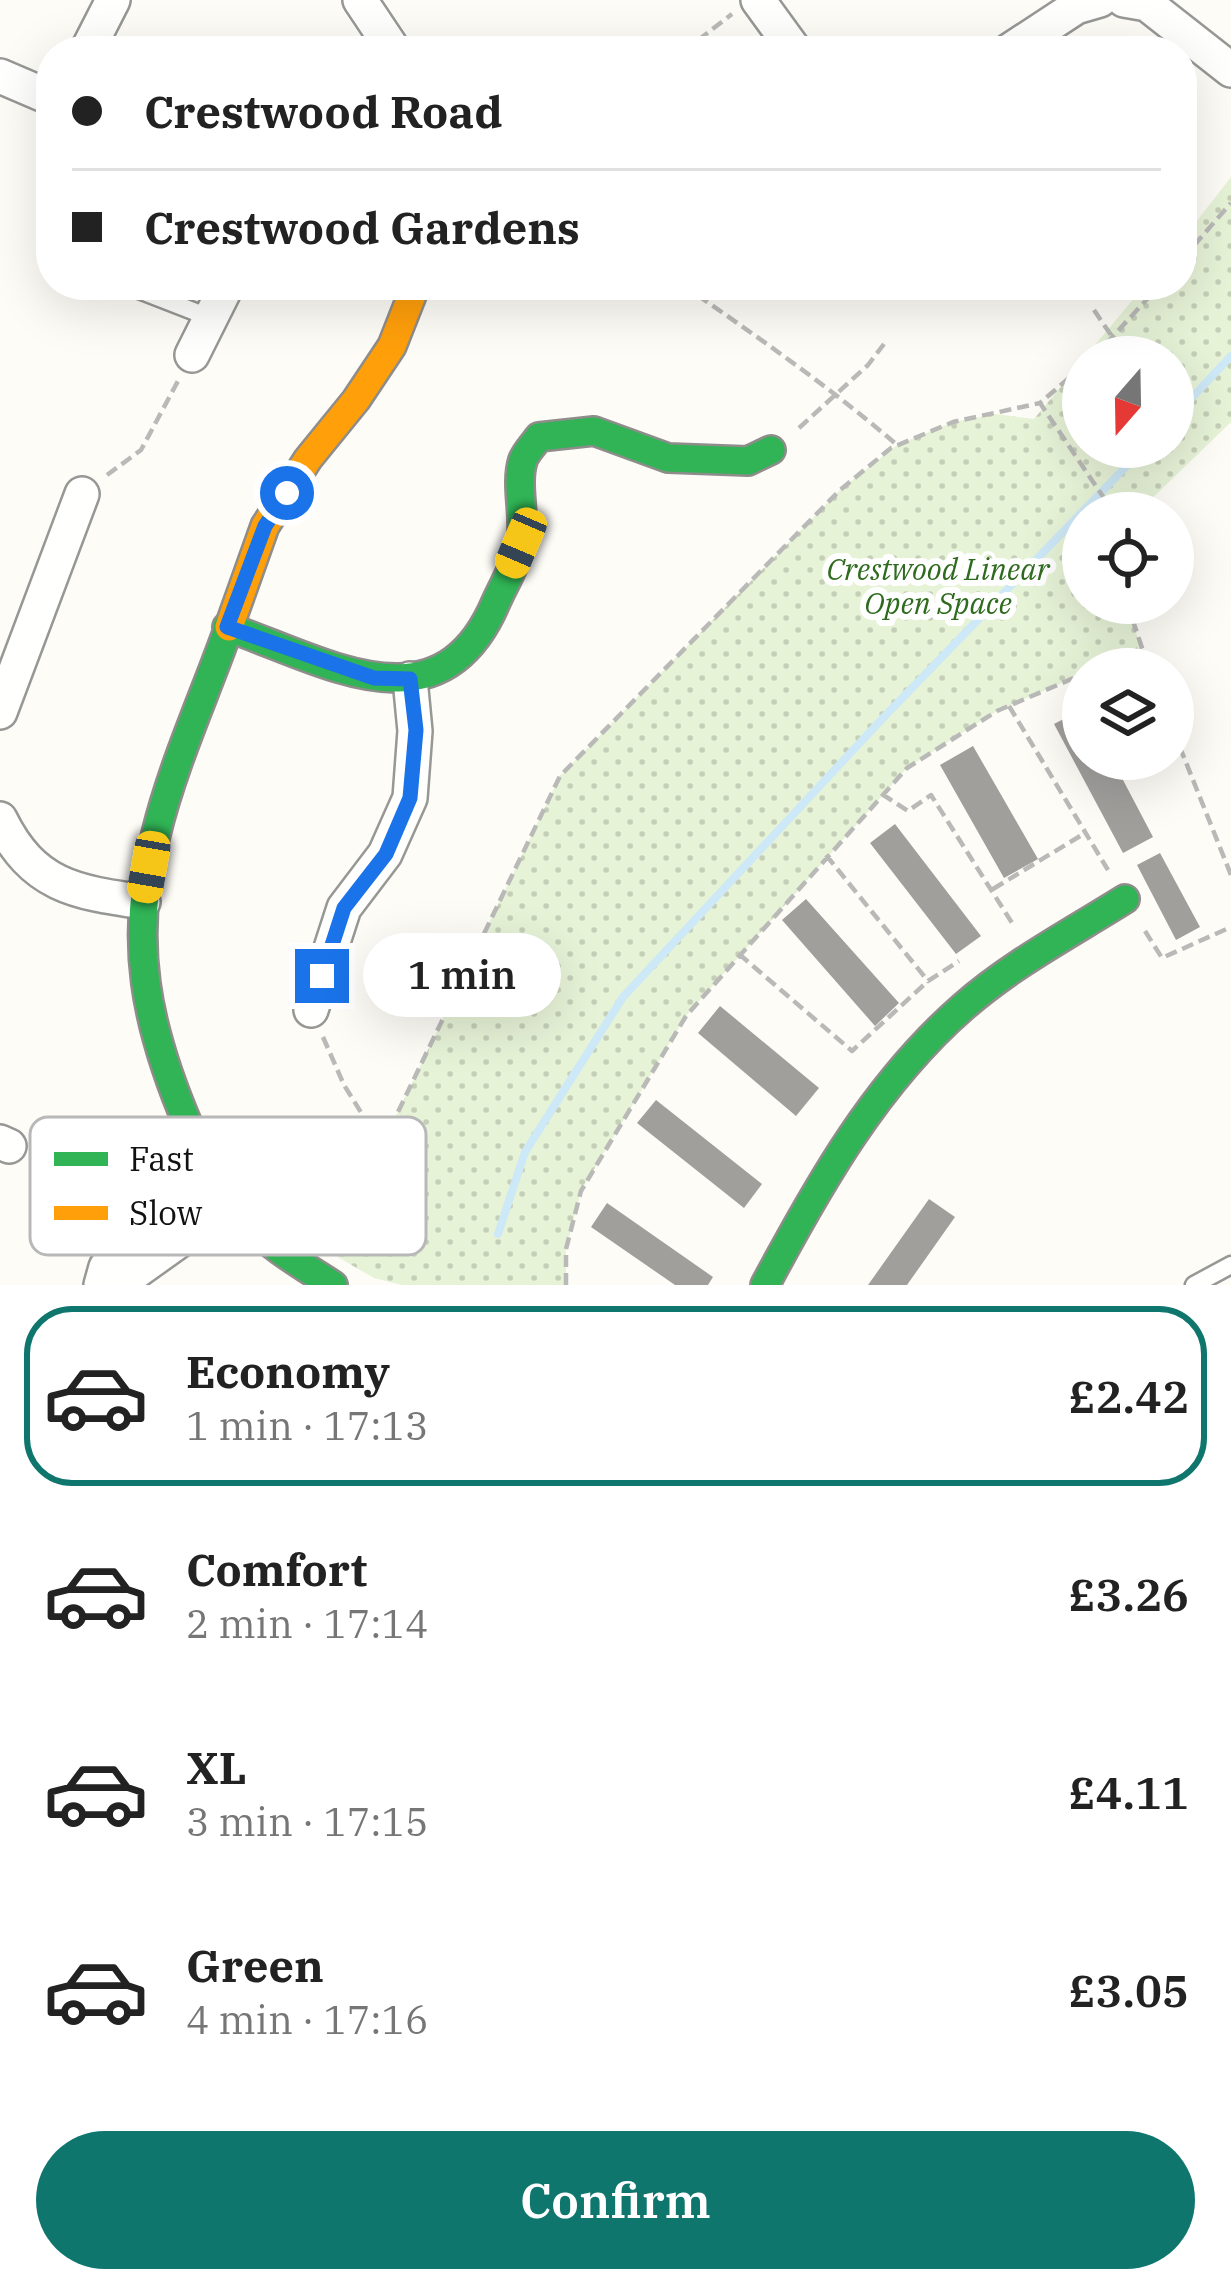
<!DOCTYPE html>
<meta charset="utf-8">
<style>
body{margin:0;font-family:"IBM Plex Serif",serif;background:#f2f2f2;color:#222;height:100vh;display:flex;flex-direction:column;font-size:45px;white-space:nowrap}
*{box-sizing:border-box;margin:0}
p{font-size:39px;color:#767676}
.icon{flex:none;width:66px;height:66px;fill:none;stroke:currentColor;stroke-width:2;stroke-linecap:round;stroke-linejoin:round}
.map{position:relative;height:1285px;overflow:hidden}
.details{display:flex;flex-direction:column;background:#fff;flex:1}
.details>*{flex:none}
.guide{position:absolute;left:36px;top:36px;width:1161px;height:264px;border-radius:48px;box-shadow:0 12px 48px #0002;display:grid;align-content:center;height:264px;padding:0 36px;background:#fff}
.needle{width:78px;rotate:200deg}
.controls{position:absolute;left:1062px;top:336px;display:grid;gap:24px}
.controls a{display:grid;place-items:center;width:132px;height:132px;border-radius:50%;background:#fff;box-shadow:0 12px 48px #0002;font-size:60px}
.end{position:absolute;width:54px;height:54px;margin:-27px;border:15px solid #1a73e8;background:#fff;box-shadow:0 0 0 6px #fff}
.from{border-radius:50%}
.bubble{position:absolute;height:84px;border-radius:42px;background:#fff;box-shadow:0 12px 48px #0002;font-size:39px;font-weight:600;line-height:84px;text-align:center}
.car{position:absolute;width:36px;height:72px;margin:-36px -18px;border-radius:15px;box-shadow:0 0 9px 3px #0007;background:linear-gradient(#f5c518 24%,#345 0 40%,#f5c518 0 76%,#345 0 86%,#f5c518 0)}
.guide b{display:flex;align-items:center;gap:42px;height:114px;font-size:45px}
.guide b+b{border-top:3px solid #e0e0e0}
.guide i{width:30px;height:30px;background:#222}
ul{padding:21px 0 0;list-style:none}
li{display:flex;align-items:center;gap:36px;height:180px;margin:0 24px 18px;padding:0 12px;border:6px solid transparent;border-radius:48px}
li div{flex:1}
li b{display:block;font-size:45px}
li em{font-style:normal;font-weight:600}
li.current{border-color:#0f766e}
li>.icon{width:108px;height:108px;stroke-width:1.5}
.cta{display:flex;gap:24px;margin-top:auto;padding:24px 36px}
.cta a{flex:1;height:138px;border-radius:72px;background:#0f766e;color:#fff;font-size:48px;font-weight:600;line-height:138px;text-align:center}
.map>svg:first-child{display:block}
.park{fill:url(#park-dots)}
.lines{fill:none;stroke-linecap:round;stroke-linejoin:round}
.stream{stroke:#cde8f7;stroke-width:8}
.building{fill:#a19f9c}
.lane-casing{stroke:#979795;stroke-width:21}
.street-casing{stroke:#979795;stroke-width:38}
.fast-casing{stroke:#8e8d8b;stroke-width:32}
.slow-casing{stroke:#8e8d8b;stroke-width:32}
.path{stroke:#b9b9b8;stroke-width:4.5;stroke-dasharray:12 6;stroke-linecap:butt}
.lane{stroke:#fffffe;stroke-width:16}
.street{stroke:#fffffe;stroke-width:33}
.fast{stroke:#30b455;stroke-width:27}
.slow{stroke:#ff9f0a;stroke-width:27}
.route{stroke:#1a73e8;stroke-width:15}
.labels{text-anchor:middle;stroke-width:12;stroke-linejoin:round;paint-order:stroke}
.park-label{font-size:30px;font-style:italic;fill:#2f6b1f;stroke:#fff}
.key{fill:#fff;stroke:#b8b8b8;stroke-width:3}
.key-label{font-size:33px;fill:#111}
</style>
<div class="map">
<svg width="1231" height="1285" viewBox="0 0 1231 1285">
<defs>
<pattern id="park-dots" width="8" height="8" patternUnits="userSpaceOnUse" patternTransform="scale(3)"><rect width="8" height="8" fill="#e7f3d7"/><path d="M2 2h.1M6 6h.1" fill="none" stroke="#c5cfb8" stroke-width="1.8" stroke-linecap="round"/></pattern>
</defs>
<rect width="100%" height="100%" fill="#fdfcf7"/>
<path class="park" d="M1231,177v245l-94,91h-54v90h44l14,45 -48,21h-10v5l-86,37 -90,57 -221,248 -105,175 -15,58v36h-164l-28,-7 -59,-34 28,-33 28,-43 189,-392 280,-286 57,-45 56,-23 43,-8 38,5 49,-59v87h90v-90h-88l60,-72h37v-45z"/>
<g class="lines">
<path class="stream" d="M1173,418l58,-62
M498,1234l27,-82 98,-155 260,-279 262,-271"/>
</g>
<path class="building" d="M1083,709v50h29l41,78 -30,16 -69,-129z
M973,746l65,113 -34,19 -64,-113z
M895,824l86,112 -25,18 -86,-111z
M1160,853l40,74 -24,13 -39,-75z
M806,899l93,104 -24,23 -93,-106z
M720,1006l99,82 -23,28 -98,-83z
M656,1100l106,84 -18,24 -107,-85z
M929,1199l26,18 -48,68h-39z
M607,1203l106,74 -5,8h-33l-84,-58z"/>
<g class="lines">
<g class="lane-casing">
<path id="lane" d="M126,285l85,33
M1194,1285l37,-20"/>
</g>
<g class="street-casing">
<path id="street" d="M360,0l34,51
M758,0l37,51
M1124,0l23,4 84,66
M87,51l26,-51
M1009,51l67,-44 24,-7
M0,76l42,18 9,-7
M192,355l35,-70
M0,712l82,-218
M0,819c33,67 74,73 143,83
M311,1010l33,-102 41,-54 25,-56 5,-67 -5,-52
M0,1142l9,4
M101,1285l5,-18 103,-91
M117,1285l112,-80"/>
</g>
<g class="fast-casing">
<path id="fast" d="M227,627c98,34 213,107 269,-25 8,-18 21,-39 25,-59 5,-26 -6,-58 2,-83 3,-8 12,-17 16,-23l55,-6 74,27 80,3 23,-11
M229,627c-24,68 -56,137 -73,207 -28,107 -10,193 33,293 11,28 22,58 43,80 29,33 64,55 101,78
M765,1285c54,-101 111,-202 198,-278 49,-43 108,-74 162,-108"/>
</g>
<g class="slow-casing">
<path id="slow" d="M229,627l36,-101 43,-67 48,-59 36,-54 24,-61"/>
</g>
<path class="path" d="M684,51l48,-37
M1182,259l49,-56
M683,285c73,51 147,102 214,160
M1094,310l19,28
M1094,357l66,-72
M1083,366l-43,37 74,110
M799,428l69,-63 16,-21
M107,475l34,-25 37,-69
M1127,603l22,66
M1094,669l47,-21
M1009,706l99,164
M1173,730l58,145
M882,794l26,17 23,-16 83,131
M826,855l102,126 31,-20
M993,889l92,-56
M1145,931l17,27 69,-31
M739,954l113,97 76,-70
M323,1037l21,48 36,58
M323,1234l48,-66 189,-392 280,-286 51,-42 62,-26 87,-19
M566,1285v-36l15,-58 105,-175 221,-248 90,-57 86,-37"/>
<use href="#lane" class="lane"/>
<use href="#street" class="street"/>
<use href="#fast" class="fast"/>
<use href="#slow" class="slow"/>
</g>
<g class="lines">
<path class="route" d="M287,493l-22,33 -38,101 147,51 36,1 6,51 -6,68 -24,56 -42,54 -22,68"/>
</g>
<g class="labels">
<g class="park-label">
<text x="938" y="580">Crestwood Linear<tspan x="938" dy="34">Open Space</tspan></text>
</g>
</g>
<rect x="30" y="1117" width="396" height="138" rx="18" class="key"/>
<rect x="54" y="1152" width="54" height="14" fill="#30b455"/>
<rect x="54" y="1206" width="54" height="14" fill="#ff9f0a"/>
<g class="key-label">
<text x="129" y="1171">Fast</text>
<text x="129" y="1225">Slow</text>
</g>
</svg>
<div class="controls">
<a><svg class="needle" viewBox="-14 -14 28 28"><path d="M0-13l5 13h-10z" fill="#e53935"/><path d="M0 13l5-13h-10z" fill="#767676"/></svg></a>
<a><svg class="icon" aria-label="locate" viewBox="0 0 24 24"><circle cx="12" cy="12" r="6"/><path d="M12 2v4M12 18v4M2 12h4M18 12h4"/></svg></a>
<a><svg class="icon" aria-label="layers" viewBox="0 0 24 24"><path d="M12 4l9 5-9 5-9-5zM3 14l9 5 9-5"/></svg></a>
</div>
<i class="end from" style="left:287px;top:493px"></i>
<i class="end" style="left:322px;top:976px"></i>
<div class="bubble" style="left:363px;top:933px;width:198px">1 min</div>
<i class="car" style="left:521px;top:543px;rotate:203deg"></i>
<i class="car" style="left:149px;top:867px;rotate:190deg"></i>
<div class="guide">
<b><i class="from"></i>Crestwood Road</b>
<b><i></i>Crestwood Gardens</b>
</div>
</div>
<section class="details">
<ul>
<li class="current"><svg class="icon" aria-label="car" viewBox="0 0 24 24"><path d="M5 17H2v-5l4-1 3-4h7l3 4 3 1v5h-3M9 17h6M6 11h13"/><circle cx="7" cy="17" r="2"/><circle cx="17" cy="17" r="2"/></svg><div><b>Economy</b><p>1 min · 17:13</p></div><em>£2.42</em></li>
<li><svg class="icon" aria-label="car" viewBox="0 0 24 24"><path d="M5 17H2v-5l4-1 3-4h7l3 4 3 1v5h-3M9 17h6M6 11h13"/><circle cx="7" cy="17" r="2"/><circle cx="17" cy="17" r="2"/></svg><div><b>Comfort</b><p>2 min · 17:14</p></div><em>£3.26</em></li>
<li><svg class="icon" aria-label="car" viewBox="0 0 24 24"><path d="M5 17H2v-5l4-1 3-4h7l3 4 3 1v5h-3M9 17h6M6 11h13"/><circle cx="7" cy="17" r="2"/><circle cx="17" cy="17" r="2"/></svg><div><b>XL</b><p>3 min · 17:15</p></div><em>£4.11</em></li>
<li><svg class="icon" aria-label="car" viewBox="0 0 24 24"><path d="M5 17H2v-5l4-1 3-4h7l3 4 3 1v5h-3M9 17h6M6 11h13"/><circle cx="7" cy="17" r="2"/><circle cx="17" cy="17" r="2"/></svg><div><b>Green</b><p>4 min · 17:16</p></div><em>£3.05</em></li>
</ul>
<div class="cta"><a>Confirm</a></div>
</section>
